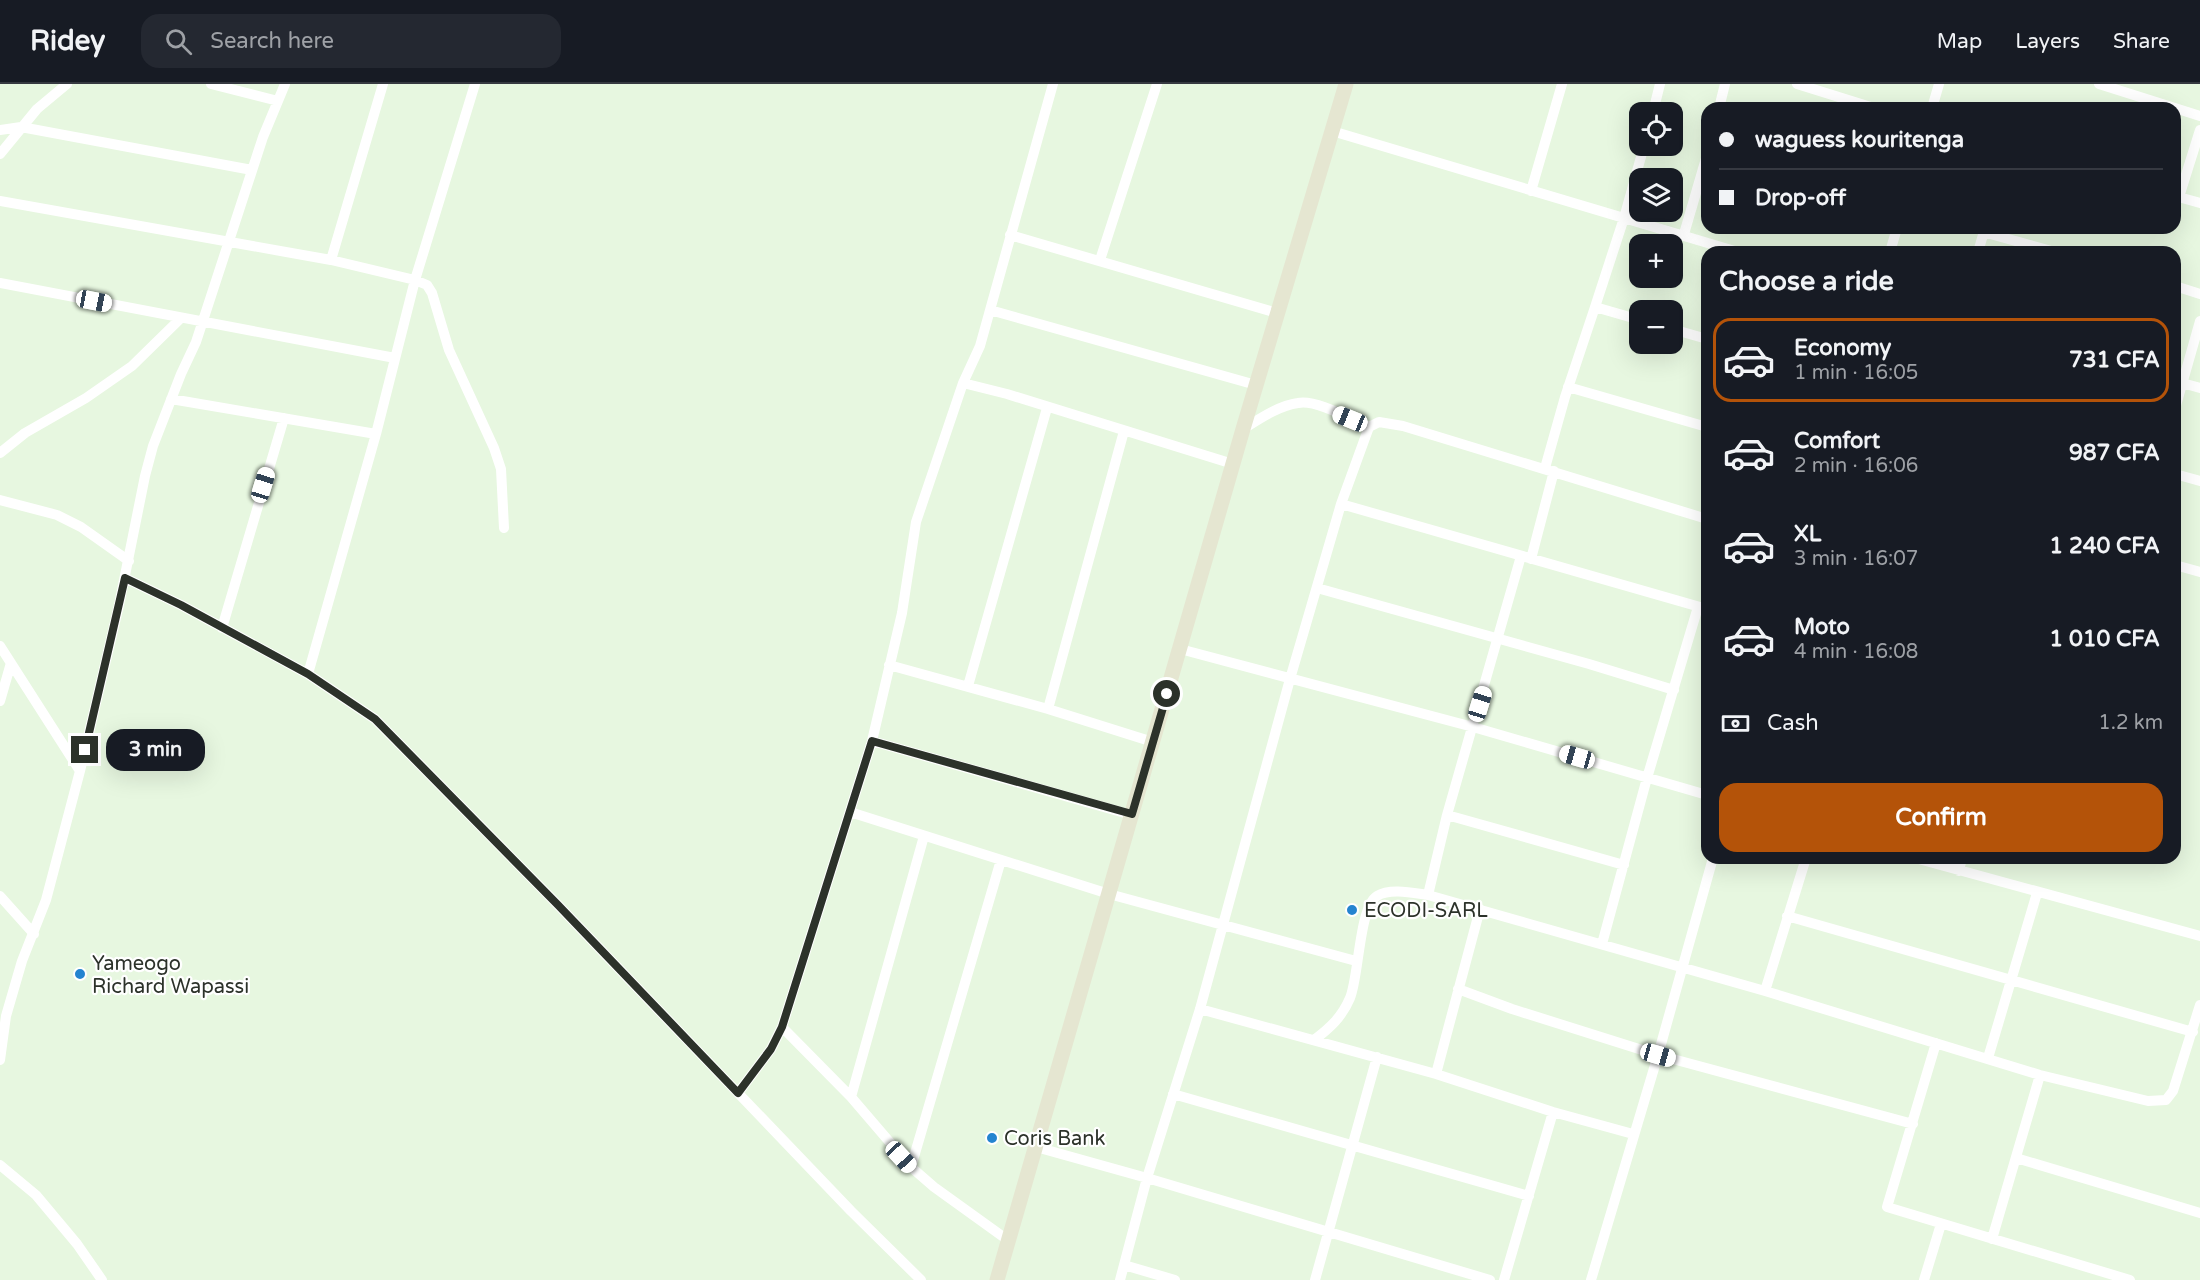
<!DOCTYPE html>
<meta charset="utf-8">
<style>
body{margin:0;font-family:"Varela Round",sans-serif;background:#242831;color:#f1f3f6;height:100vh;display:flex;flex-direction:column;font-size:22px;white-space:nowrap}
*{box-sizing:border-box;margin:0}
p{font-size:20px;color:#9ea1a6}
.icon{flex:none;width:33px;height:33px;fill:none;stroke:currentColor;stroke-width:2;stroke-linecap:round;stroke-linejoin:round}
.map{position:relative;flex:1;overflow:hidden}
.sheet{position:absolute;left:1701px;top:162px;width:480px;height:618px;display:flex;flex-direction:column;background:#171b24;border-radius:18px;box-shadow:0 6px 24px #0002}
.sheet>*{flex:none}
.top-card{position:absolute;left:1701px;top:18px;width:480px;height:132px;border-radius:18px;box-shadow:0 6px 24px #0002;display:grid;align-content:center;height:132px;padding:0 18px;background:#171b24}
.tools{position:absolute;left:1629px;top:18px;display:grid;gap:12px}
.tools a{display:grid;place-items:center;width:54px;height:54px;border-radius:12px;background:#171b24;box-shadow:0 6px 24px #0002;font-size:30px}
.end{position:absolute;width:27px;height:27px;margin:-14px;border:8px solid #2c322a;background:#fff;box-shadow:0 0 0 3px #fff}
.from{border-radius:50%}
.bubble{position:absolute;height:42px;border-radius:18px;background:#171b24;box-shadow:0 6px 24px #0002;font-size:20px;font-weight:800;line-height:42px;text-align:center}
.car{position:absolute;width:18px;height:36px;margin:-18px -9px;border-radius:8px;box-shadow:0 0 4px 2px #0007;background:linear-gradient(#fff 24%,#345 0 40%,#fff 0 76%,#345 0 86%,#fff 0)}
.top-card b{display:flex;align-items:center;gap:21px;height:57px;font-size:22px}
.top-card b+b{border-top:2px solid #363941}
.top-card i{width:15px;height:15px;background:#f1f3f6}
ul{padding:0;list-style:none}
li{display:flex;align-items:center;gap:18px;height:84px;margin:0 12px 9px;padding:0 6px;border:3px solid transparent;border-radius:18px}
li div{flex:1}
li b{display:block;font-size:22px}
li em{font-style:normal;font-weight:800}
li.current{border-color:#b45309}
li>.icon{width:54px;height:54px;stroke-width:1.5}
h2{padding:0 18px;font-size:27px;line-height:72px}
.pay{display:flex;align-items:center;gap:15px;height:66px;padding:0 18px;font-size:22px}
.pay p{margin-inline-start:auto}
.primary-button{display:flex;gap:12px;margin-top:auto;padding:12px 18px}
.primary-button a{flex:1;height:69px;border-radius:18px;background:#b45309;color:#fff;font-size:24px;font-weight:800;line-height:69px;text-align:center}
header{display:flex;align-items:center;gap:36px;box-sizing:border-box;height:84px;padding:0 30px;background:#171b24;border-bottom:2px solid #363941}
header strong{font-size:28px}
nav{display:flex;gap:33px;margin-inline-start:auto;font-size:21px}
.search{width:420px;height:54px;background:#242831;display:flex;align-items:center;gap:15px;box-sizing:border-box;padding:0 21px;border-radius:18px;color:#9ea1a6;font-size:22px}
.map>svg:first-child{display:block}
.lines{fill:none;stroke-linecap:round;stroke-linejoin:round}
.street{stroke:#fff;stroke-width:10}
.secondary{stroke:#e5e6d1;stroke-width:15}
.route{stroke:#2c322a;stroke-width:8}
.poi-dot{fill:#2484d0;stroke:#fff;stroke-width:2}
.labels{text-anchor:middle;stroke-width:4.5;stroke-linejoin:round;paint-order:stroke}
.poi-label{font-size:20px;fill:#2c322a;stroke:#fff;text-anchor:start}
</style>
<header>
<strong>Ridey</strong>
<div class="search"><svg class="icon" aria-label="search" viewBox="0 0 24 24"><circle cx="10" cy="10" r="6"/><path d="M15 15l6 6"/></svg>Search here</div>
<nav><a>Map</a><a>Layers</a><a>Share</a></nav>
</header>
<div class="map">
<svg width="2200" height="1196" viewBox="0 0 2200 1196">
<rect width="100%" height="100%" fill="#e7f7e0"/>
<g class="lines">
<path class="street" d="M211,0l67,17
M1797,0l77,24
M2099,0l101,32
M1719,24l6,-24
M1932,24l7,-24
M1653,28l7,-28
M0,46l21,-3 231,43
M1332,47l406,121
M0,70l37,-45 30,-25
M1531,107l31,-107
M2175,112l25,7
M2179,113l21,-67
M0,117l331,59 84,20 12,5 5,8 17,57 45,98 7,21 3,59
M1983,148l72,20
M1684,150l23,-79
M1010,151l267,78
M1890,168l7,-24
M1978,168l7,-24
M331,176l52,-176
M1100,176l57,-176
M0,199l395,75
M2175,202l25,8
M990,226l266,75
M1640,236l-45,-13 29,-89 20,-72
M1672,245l35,10
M2175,297l25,7
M963,299l44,11 226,70
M1568,303l139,40
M171,315l205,35
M2175,325l25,-88
M1243,345c18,-11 35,-23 55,-26 18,-4 54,17 71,24
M0,369l25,-20 61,-35 46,-32 49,-48
M1545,384l20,-71 30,-90
M2175,390l25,7
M0,416l57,15 24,12 48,34
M1341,420l366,105
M1531,475l23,-88
M2175,481l25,7
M125,494l56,27 127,69 67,45 183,186 293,306 70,69
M1317,504l272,76 85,26
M222,544l62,-210
M0,562l80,125
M1180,565l293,78 234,68
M889,581l159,44 105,33
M308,590l68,-240 39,-154 60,-196
M968,602l79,-278
M0,617l11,-38
M1048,625l76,-278
M872,657l260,74
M850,728l259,82 247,67
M1447,731l177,50
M1915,774l285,78
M1959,787l3,-13
M1428,811l337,96 275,84 108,26 18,-1 7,-9 27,-86
M0,812l34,38
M1787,832l406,116
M1602,860l45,-166 51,-171
M1458,905l54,20 146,46 255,69
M1765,907l41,-133
M1200,925l236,65 117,38 80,22
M782,943l69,70 60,70 23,20 75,54
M1314,956c16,-12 28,-23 36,-42 9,-21 9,-91 27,-102 13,-8 36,-3 51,-1l19,-80 74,-259
M1936,959l-49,164 243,73
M1988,974l49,-165
M0,976l6,-44 16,-55 24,-61 34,-129 39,-166 26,-129 8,-30 28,-72 15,-32 67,-205 22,-53
M1436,990l44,-165
M738,1009l33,-44 11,-22 90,-286 30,-128 14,-91 47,-139 17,-37 73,-262
M1173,1010l356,102
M851,1013l73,-261
M1036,1063l111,31 343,102
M2016,1074l184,55
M0,1081l36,30 41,49 25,36
M911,1083l90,-307
M1992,1155l48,-164
M1124,1181l51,15
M1120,1196l27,-102 53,-169 90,-330 51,-175 28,-77 10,-5 24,4 304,93
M1315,1196l62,-223
M1504,1196l49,-168
M1591,1196l67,-225 55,-197
M1924,1196l17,-56"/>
<path class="secondary" d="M997,1196l246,-851 103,-345"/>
</g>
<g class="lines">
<path class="route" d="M85,666l40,-172 56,27 127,69 67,45 183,186 180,188 33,-44 11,-22 90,-286 260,73 35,-120"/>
</g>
<g class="poi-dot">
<circle cx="1352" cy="826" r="6"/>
<circle cx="80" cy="890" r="6"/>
<circle cx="992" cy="1054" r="6"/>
</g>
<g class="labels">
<g class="poi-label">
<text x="1364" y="833">ECODI-SARL</text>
<text x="92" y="886">Yameogo<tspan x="92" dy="23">Richard Wapassi</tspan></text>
<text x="1004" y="1061">Coris Bank</text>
</g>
</g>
</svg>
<div class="tools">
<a><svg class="icon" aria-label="locate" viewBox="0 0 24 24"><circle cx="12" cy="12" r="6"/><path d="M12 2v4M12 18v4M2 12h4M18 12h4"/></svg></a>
<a><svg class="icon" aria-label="layers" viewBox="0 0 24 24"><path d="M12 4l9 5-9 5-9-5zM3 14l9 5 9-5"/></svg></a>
<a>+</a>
<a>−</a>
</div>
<i class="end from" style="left:1167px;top:610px"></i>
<i class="end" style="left:85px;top:666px"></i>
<div class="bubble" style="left:106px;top:645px;width:99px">3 min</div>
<i class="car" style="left:94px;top:217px;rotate:101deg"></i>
<i class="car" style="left:1350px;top:335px;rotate:292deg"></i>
<i class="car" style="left:263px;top:401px;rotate:17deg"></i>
<i class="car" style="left:1480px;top:620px;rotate:17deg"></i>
<i class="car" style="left:1577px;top:673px;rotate:286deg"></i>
<i class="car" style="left:1658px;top:971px;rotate:106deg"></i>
<i class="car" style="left:901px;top:1073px;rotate:137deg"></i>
<div class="top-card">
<b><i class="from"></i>waguess kouritenga</b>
<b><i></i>Drop-off</b>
</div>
<section class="sheet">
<h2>Choose a ride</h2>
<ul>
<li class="current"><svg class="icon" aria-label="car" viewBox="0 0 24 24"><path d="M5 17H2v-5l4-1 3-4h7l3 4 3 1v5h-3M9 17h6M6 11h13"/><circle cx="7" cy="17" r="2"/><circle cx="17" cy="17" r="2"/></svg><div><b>Economy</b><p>1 min · 16:05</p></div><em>731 CFA</em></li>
<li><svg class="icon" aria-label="car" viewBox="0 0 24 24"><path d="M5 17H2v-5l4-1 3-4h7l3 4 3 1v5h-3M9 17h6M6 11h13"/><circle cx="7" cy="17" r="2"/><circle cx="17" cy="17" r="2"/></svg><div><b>Comfort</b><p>2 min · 16:06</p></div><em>987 CFA</em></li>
<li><svg class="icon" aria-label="car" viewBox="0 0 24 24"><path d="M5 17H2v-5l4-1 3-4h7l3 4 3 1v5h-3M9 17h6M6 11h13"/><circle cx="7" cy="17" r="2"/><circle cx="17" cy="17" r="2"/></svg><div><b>XL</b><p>3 min · 16:07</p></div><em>1 240 CFA</em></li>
<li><svg class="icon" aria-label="car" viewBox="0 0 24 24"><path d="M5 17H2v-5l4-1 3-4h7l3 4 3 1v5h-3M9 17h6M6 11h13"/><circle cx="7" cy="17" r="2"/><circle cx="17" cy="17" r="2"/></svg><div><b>Moto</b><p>4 min · 16:08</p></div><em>1 010 CFA</em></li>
</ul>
<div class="pay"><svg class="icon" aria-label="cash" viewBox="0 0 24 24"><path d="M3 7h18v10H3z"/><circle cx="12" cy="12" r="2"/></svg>Cash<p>1.2 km</p></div>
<div class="primary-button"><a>Confirm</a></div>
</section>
</div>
